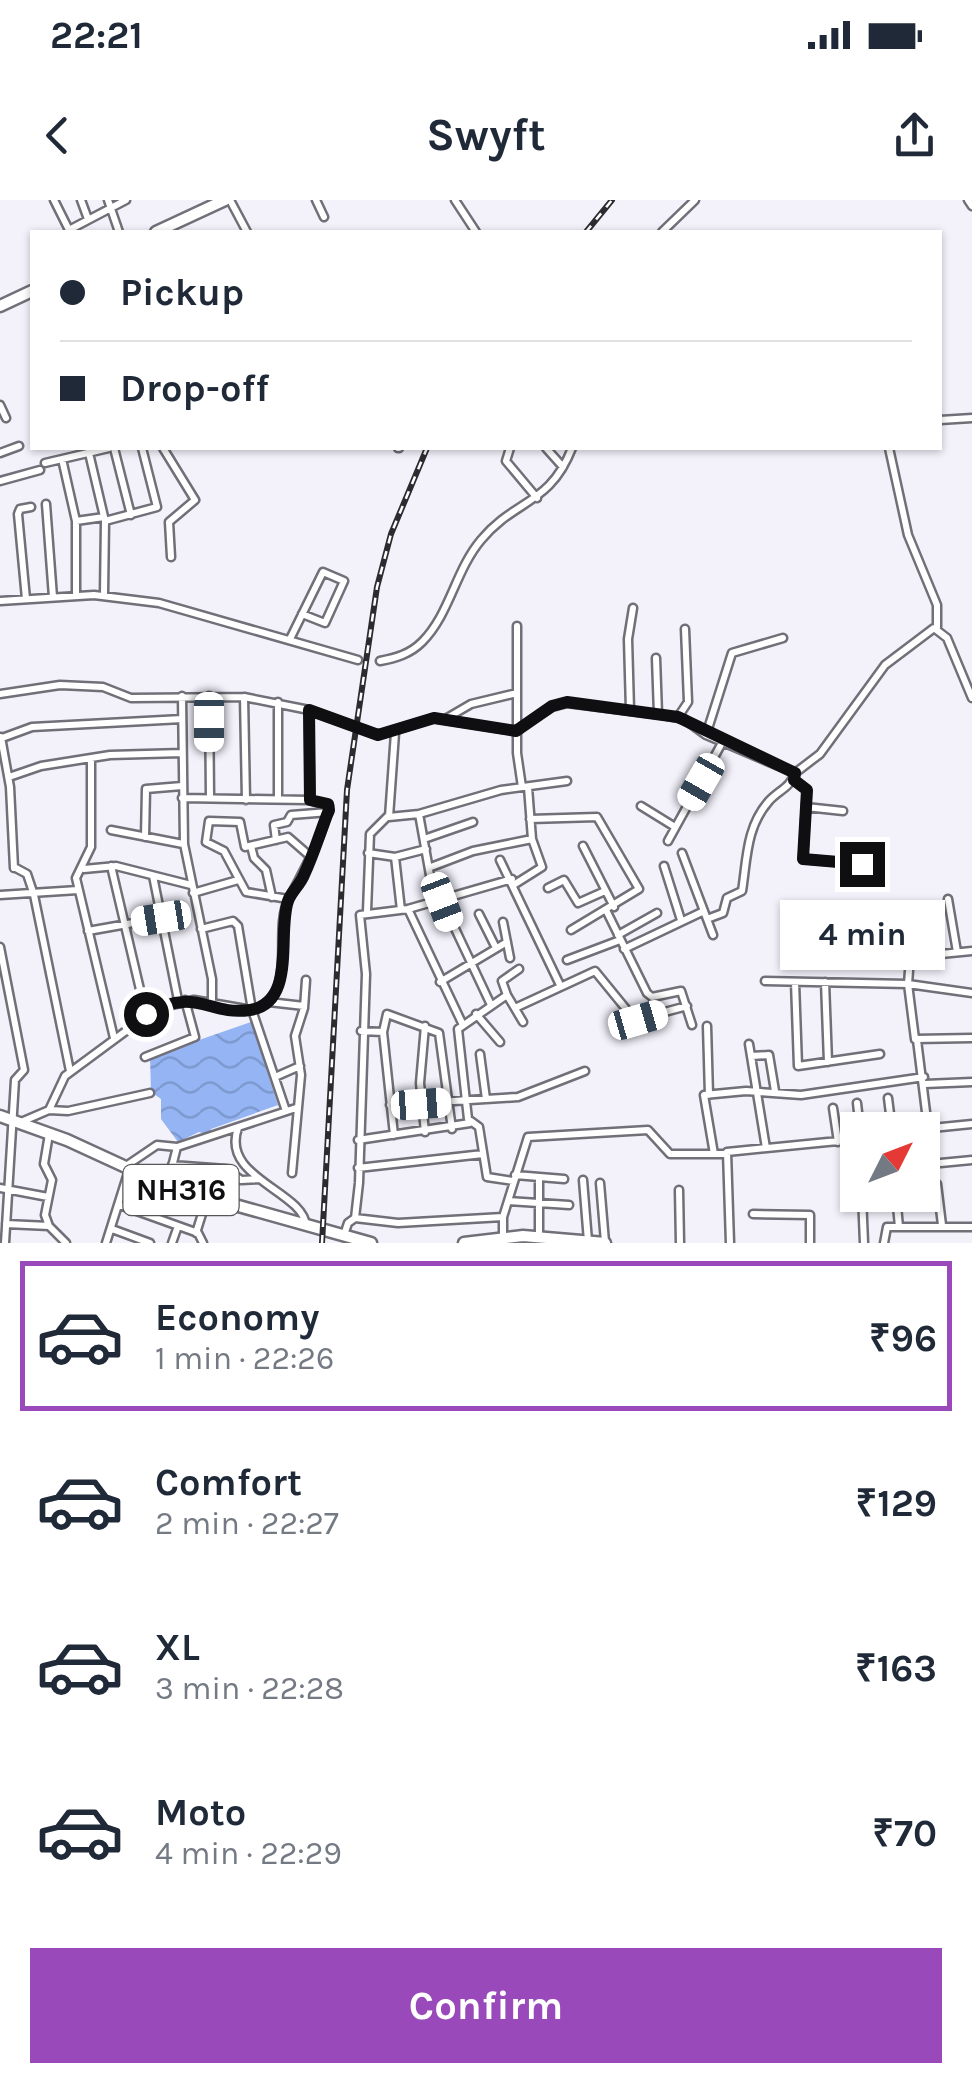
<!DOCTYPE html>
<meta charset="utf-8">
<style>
body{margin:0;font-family:Karla,sans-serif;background:#f6f6f7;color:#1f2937;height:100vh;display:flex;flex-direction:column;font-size:38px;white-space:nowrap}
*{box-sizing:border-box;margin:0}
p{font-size:32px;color:#747a83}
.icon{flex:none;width:55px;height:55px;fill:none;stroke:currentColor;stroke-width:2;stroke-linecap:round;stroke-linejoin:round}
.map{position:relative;height:1043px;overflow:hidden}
.drawer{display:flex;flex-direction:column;background:#fff;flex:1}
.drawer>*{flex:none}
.banner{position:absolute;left:30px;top:30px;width:912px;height:220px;border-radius:0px;box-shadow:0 2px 8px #0004;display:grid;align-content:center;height:220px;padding:0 30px;background:#fff}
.needle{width:65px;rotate:48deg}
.buttons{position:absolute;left:840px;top:912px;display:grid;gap:20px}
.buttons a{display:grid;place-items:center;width:100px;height:100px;border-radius:0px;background:#fff;box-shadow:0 2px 8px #0004;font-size:50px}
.end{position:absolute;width:45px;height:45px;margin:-22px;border:12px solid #0f0f12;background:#fff;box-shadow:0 0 0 5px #fff}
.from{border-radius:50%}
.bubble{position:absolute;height:70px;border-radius:0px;background:#fff;box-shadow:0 2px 8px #0004;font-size:32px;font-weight:700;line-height:70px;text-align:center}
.car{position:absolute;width:30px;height:60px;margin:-30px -15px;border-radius:12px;box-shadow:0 0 8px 2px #0007;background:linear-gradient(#fff 24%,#345 0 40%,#fff 0 76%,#345 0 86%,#fff 0)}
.banner b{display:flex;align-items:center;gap:35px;height:95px;font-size:38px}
.banner b+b{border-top:2px solid #e0e1e3}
.banner i{width:25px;height:25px;background:#1f2937}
ul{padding:18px 0 0;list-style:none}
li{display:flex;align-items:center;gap:30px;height:150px;margin:0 20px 15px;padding:0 10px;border:5px solid transparent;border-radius:0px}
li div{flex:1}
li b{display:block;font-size:38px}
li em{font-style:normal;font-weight:700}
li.selected{border-color:#9949b9}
li>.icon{width:90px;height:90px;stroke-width:1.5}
.primary-button{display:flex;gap:20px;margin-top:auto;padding:20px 30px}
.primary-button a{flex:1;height:115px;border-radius:0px;background:#9949b9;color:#fff;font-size:40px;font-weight:700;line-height:115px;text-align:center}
.status{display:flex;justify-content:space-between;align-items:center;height:70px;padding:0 50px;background:#fff;direction:ltr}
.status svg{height:28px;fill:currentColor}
header{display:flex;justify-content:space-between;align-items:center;height:130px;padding:0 30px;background:#fff;font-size:45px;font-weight:700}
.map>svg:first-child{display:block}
.water{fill:url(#water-waves)}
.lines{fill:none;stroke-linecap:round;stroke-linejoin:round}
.minor-casing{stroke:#716f77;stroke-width:11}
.highway-casing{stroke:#716f77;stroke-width:15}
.minor{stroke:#fff;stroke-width:6}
.highway{stroke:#fff;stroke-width:10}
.rail-casing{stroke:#2c2c30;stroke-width:6}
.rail{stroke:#fff;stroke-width:2.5;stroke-dasharray:8;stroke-linecap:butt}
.route{stroke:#0f0f12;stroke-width:12}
.labels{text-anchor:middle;stroke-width:10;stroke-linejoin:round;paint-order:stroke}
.shield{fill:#fff;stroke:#575759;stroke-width:2.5}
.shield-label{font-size:30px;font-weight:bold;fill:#0f0f12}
</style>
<div class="status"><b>22:21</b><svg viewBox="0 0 49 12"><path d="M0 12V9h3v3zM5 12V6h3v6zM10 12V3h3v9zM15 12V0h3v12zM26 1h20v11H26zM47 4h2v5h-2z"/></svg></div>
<header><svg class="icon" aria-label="back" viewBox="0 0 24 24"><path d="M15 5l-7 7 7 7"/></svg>Swyft<svg class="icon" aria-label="share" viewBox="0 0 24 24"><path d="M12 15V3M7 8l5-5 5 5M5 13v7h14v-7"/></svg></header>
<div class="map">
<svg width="972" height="1043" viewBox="0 0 972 1043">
<defs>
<pattern id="water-waves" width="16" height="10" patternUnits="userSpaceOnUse" patternTransform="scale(2.5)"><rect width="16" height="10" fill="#94b4f4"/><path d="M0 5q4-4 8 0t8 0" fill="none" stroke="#7e9ad0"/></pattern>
</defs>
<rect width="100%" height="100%" fill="#f3f1fa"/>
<path class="water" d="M251,822l27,83 -67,24 -2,6 -10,-3 -21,10 -17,-23v-20l-10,-7 -1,-35z"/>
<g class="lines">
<g class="minor-casing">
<path id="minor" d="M54,0l15,30
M81,0l7,19
M108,0l11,32
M230,0l17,32
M316,0l8,17
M455,0l21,32
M968,0l4,6
M69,30l57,-30
M662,32l33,-32
M0,205l6,13
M940,220l32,-2
M114,248l17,67
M163,248l32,52 -26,22 2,35
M398,248h1
M510,248l-4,13 31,37
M546,248l17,19
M889,248l19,87 29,70v22
M0,253l19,-7
M89,253l16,68 -1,73
M62,259l14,62v74
M45,263l64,-15
M0,281l40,-11
M46,304l7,93
M76,321l28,-4
M105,321l52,-14 -15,-59
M26,399l-8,-85 2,-5 11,-2
M0,401l94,-6 65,8 199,57
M517,426v127l5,34
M290,439l33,-67 21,9 -19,42 -23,-9
M656,458l2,56
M380,461c16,-3 30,-7 42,-19 28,-28 33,-71 59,-102 34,-41 69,-35 91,-92
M0,494l60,-9 43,2 28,11 113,-1 65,13 69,25 56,-17 81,13 37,-24 15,-4 96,12 21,4 22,16 89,38 25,-19 65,-89 49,-37 13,10 25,60
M182,496l2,148 28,135v24
M209,496l1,101
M244,497l2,103
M278,502v97
M309,510l1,90
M630,510l-2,-71 5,-31
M678,517l10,-15 -3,-73
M447,518l24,-14 46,-11
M395,533l-6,84 30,-3 16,89
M706,535l26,-82 51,-15
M1,537l9,50 4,81
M2,538l30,-11 150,-8
M91,558v89l-15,31 38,160
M9,577l32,-11 69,-11 72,-2
M793,579l14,11 -4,69 58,5
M641,606l34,21
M806,607l37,4
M419,614l82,-24 66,-9
M530,619l67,-2 42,72 -68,41
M111,630l72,14
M145,637l1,-48 36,-3
M424,639l49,-17
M276,640l-2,-15 13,-3 4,-7 38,-3
M668,641l55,-100
M251,646l3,12 12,12 6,27
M583,646l31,61
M368,653l27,4 31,-8
M682,653l31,82
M395,657l6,53
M500,660l60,125
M111,666l35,149
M664,666l17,54
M14,667l13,7 7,21 36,176
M431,667l42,-16 59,-12
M84,669l32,-3 75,19
M153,676l25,124
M515,684l27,-17 -10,-28 -4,-52
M548,688l16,-8 14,23 27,-12
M193,693l45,-13
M0,695l78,-5
M288,699l-42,-7 -22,-41 -18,-9 3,-21 31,1 5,25 43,-10 23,20
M948,699l9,53
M442,701l49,104
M408,709l54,114
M367,711l3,-77 18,-18
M607,712l40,81 5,4 29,-6 11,34
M479,714l17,34
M707,719l16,-6 4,-15 15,-7c5,-32 4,-64 27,-90 10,-11 21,-13 26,-28
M503,722l7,36
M201,729l32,-8 5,5 14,84 34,101
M88,731l73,-13
M618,735l39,-22
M0,747l24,123 -9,10 -10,163
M624,749l80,-38
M972,751l-62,6 -2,27 7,55 57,-1
M567,760l53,-20
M765,781l143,3 64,9
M440,782l67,-40
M795,782l3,84 82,-12
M825,782l3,80
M507,795l16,27
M269,802l35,4
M515,808l80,-37 40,49 52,-14
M476,814l24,28
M707,826l2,69
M361,831l22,1
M917,840l11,88
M749,844l17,104
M480,854l6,45
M751,856l18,-1 6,36
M145,857l50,-20 -10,-37
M275,877l25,-11
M925,884l47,-2
M888,898l4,32
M857,903l3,27
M390,905l128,-8 67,-26
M833,908l5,34
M49,910l19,1 82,-18
M21,922l28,-12 16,-34 92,-68 37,-8 58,10c49,-16 19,-78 37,-111 15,-30 33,-59 40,-93l-19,-6 -128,-2
M238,928c-18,50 66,63 68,98
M924,928l6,36 42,-4
M912,930l60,-6
M425,932l-5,-49 5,-57
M49,934l-5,30 8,16 -7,35 4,11 17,17
M394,935l-11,-103 4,-18 52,19 13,96
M358,940l112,-17
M714,954l-10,-59 42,-4 55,4 123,-18
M172,965l54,4 15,11 18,-1
M126,966l31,-21 20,2
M358,968l125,-14
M292,973l9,-98 -6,-39 9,-28 2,-28
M515,975l49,4
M539,978v59
M583,980l5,61
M513,981l-26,-4 -8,-50 -11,-8 -10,-90 49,-34 -5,-14 17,-12
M600,983l5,59
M937,984l5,41
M167,986l10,-39 119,-39
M0,988l48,9
M679,990l1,53
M862,995l2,48
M896,995l3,32
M508,1001l61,4
M120,1005l78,28 5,10
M753,1014l57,1v28
M355,1018l43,5 105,-6
M6,1024l43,2
M112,1029l38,14
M196,1033l11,-35
M344,1035l4,-12 7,-5 4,-35 7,-209 -6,-59 48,-6 104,-30
M503,1036v-19l25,-80 120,-7 22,24h56
M106,1043l23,-73
M172,1043l6,-17
M730,1043l-3,-91 131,-13
M884,1043l3,-16h85"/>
</g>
<g class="highway-casing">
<path id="highway" d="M156,32l69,-32
M0,106l32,-15
M0,916l67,24 100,46 204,57
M464,1043l59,-7 82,7"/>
</g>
<use href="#minor" class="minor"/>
<use href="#highway" class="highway"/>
<g class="rail-casing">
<path id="rail" d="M586,32l26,-32
M322,1043l25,-453 30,-203 14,-53 36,-86"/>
</g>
<use href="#rail" class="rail"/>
</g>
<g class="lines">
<path class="route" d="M146,814c52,-28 61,2 104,-4 47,-7 27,-78 38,-109 3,-9 12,-16 16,-26 10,-21 16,-43 25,-65l-1,-6 -18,-4 -1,-90 69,25 56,-17 82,13 36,-25 15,-4 111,15 117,56 -1,7 13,10 -4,69 59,5"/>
</g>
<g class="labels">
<rect class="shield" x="123.5" y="965" width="115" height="50" rx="8"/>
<g class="shield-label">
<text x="181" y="1000">NH316</text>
</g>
</g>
</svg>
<div class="buttons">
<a><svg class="needle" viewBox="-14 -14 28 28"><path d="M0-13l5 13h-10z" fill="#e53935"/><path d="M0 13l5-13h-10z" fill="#747a83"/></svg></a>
</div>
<i class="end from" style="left:146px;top:814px"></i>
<i class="end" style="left:862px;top:664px"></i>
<div class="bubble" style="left:780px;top:700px;width:165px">4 min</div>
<i class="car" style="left:209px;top:522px;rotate:180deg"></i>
<i class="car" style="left:701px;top:582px;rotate:210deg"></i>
<i class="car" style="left:442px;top:702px;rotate:159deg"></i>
<i class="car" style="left:161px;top:718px;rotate:261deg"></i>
<i class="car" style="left:638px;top:820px;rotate:74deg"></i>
<i class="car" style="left:421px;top:904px;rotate:86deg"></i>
<div class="banner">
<b><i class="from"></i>Pickup</b>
<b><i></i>Drop-off</b>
</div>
</div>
<section class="drawer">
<ul>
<li class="selected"><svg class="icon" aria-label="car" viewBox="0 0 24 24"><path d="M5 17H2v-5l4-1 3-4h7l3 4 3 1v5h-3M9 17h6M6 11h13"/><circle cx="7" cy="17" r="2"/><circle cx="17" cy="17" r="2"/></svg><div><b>Economy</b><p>1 min · 22:26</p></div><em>₹96</em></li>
<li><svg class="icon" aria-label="car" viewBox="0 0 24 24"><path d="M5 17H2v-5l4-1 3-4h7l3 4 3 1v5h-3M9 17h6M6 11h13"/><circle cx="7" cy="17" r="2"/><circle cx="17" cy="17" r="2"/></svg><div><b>Comfort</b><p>2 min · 22:27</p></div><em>₹129</em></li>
<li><svg class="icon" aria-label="car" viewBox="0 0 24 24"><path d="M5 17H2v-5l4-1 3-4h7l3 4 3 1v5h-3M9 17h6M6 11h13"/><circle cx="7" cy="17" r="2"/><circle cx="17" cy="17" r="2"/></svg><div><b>XL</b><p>3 min · 22:28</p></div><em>₹163</em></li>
<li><svg class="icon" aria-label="car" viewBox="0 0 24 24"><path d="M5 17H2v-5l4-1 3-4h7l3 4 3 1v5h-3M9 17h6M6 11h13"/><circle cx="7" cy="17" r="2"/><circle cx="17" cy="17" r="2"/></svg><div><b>Moto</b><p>4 min · 22:29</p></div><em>₹70</em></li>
</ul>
<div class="primary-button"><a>Confirm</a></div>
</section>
